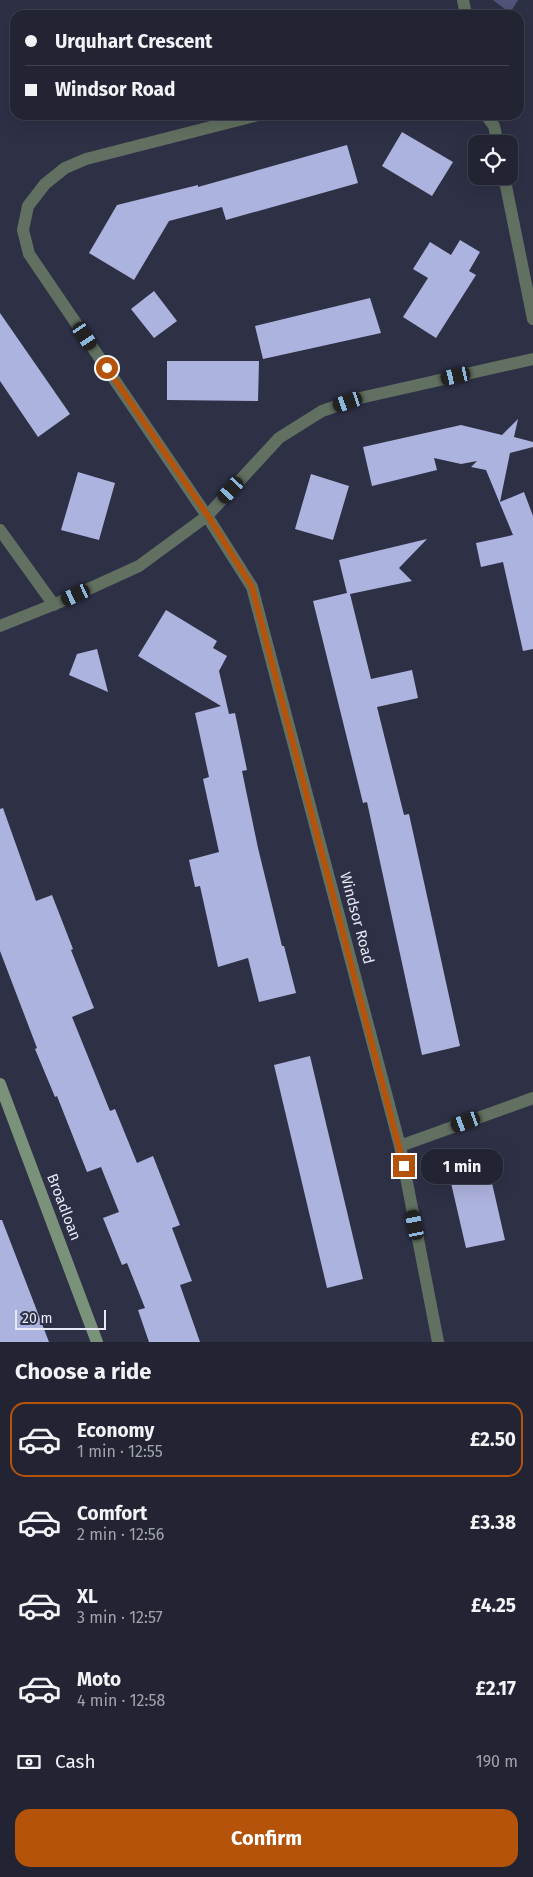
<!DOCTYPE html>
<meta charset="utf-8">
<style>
body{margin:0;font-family:"Fira Sans",sans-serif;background:#2a2c3c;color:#f1f3f6;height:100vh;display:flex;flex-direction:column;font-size:19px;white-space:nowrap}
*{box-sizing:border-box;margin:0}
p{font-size:16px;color:#a2a4ac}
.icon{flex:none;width:28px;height:28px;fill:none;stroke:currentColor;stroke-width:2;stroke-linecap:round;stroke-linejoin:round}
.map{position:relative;height:1342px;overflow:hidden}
.panel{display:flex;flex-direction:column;background:#222434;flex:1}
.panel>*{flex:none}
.top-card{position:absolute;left:10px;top:10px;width:514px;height:110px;border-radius:15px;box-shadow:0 5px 20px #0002,0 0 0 1px #3f414f;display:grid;align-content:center;height:110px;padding:0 15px;background:#222434}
.tools{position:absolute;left:468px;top:135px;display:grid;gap:10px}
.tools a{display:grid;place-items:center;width:50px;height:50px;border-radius:10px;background:#222434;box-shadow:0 5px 20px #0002,0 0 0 1px #3f414f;font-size:25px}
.scale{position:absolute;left:15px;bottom:12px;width:91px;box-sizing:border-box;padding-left:5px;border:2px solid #e7e9f7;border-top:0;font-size:14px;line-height:18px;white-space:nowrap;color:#e7e9f7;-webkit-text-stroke:4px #2e3046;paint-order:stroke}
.end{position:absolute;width:22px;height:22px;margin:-11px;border:6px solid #b45309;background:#fff;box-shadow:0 0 0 2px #fff}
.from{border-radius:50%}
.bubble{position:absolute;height:35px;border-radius:15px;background:#222434;box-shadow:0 5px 20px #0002,0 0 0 1px #3f414f;font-size:16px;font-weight:700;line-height:35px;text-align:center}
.car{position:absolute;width:15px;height:30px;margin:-15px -8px;border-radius:6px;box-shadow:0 0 4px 1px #0007;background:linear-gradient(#222 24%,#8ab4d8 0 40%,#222 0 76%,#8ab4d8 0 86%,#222 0)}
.top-card b{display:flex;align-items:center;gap:18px;height:48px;font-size:19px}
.top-card b+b{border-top:1px solid #3f414f}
.top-card i{width:12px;height:12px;background:#f1f3f6}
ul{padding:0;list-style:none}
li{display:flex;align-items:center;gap:15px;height:75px;margin:0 10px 8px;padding:0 5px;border:2px solid transparent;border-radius:15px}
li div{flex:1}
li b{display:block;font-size:19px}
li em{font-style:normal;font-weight:700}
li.current{border-color:#b45309}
li>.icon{width:45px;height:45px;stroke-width:1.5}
h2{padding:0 15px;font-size:22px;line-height:60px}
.pay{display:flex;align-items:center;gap:12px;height:55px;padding:0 15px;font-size:19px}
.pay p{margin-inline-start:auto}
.primary-button{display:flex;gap:10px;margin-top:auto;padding:10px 15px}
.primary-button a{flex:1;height:58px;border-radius:15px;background:#b45309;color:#fff;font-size:20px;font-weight:700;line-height:58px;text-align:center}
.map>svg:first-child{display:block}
.green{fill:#50547a}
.building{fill:#adb3df}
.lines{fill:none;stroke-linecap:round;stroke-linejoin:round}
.lane{stroke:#617061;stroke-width:12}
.street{stroke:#617061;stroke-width:12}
.secondary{stroke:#7b927a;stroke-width:12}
.route{stroke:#b45309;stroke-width:6}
.labels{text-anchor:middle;stroke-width:5;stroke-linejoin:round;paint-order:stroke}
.street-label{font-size:15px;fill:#e7e9f7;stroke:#2e3046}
</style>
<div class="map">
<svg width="533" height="1342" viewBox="0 0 533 1342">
<rect width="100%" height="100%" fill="#2e3046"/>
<path class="green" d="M493,0h25l-8,13z"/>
<path class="building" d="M402,132l51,30 -21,34 -50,-30z
M347,145l11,38 -132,37 -4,-13 -53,14 -35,59 -45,-27 28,-48 81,-20v2z
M460,240l20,12 -11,19 7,4 -40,63 -33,-21 25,-39 -15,-9 17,-27 21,13z
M154,291l23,30 -23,17 -23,-29z
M370,298l11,35 -118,26 -8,-33z
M0,313l70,101 -32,23 -38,-56z
M167,361h92l-1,40 -91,-1z
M518,419l-4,18 19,5v5l-23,6 -10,49 24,-10 9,24v133l-10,2 -20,-89 -22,5 -5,-24 37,-8 -27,-65 -15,-3 6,-6 -16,3 -27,-6 3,12 -65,16 -9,-39 98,-22 41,10z
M78,472l37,11 -16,57 -38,-10z
M311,474l38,12 -16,54 -38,-11z
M427,539l-28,29 13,13 -62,13 21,85 41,-9 6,28 -41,9 27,108 5,-1 51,232 -38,9 -55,-253 -4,1 -50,-202 34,-8 -8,-33z
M166,610l51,31 -4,7 14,8 -8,15 10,43 6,-1 12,57 -5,1 16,77 24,98h2l12,47 -37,9 -11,-44 -30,9 -18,-81 -5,1 -6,-27 30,-8 -16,-73 6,-2 -14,-64 26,-7 -83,-50z
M97,649l11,43 -39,-17 8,-21z
M3,808l33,93 16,-6 21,54 -2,1 23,58 -22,9 38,94 5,-2 22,54 16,-7 27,69 -8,3 20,53 -12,4 20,57h-51l-11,-32 7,-2 -18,-45 -5,2 -19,-47 16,-6 -18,-45 -14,5 -30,-76 -2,1 -20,-48 2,-1 -37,-97v-142z
M310,1056l53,223 -36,9 -53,-223z
M484,1148l21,92 -39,8 -21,-91z
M0,1220h2l47,122h-49z"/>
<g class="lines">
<path class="lane" d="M463,0l3,15
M0,530l54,75"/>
<path class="street" d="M258,115l-172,44 -21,9 -20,16 -17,22 -5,24 6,24 178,262 45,71 148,559 38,196
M486,115l8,11 4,18
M504,176l29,143
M0,626l60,-24 79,-36 68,-50 72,-78 43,-27 38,-13 173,-39
M400,1146l133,-48"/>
<path class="secondary" d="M0,1084l97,258"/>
</g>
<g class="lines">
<path class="route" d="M107,368l101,148 44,71 152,579"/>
</g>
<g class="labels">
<g class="street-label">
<text transform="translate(357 918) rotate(75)" y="5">Windsor Road</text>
<text transform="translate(64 1207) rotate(69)" y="5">Broadloan</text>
</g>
</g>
</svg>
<div class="tools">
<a><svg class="icon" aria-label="locate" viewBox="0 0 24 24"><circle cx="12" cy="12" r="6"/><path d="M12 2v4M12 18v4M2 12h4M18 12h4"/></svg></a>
</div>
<div class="scale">20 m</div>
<i class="end from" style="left:107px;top:368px"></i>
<i class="end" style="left:404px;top:1166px"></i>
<div class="bubble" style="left:421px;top:1149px;width:82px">1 min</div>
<i class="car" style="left:85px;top:336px;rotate:146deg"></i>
<i class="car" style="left:456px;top:376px;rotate:257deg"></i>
<i class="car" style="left:348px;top:402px;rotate:251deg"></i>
<i class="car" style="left:231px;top:490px;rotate:222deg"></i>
<i class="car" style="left:76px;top:595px;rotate:245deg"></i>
<i class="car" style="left:466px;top:1122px;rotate:250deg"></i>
<i class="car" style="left:415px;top:1225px;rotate:349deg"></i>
<div class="top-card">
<b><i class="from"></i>Urquhart Crescent</b>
<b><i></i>Windsor Road</b>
</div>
</div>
<section class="panel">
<h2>Choose a ride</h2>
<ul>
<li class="current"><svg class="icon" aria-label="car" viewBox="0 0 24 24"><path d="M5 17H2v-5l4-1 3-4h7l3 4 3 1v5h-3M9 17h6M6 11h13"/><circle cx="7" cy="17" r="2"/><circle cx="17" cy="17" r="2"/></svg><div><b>Economy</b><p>1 min · 12:55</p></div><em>£2.50</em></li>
<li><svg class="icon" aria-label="car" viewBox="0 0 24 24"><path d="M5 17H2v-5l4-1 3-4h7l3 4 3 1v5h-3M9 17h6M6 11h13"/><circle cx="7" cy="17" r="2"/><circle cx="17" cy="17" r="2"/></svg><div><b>Comfort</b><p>2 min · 12:56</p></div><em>£3.38</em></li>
<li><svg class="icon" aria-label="car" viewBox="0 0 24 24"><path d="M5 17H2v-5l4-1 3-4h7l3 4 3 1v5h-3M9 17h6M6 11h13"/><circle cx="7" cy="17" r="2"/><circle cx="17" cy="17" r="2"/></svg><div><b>XL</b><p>3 min · 12:57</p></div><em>£4.25</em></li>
<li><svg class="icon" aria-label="car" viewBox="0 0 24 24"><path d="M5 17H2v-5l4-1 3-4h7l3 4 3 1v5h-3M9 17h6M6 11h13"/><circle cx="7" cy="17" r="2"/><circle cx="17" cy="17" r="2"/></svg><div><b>Moto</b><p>4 min · 12:58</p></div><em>£2.17</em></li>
</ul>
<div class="pay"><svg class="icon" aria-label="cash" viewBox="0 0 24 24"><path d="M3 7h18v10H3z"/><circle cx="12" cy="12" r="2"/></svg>Cash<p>190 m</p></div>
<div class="primary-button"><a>Confirm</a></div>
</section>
